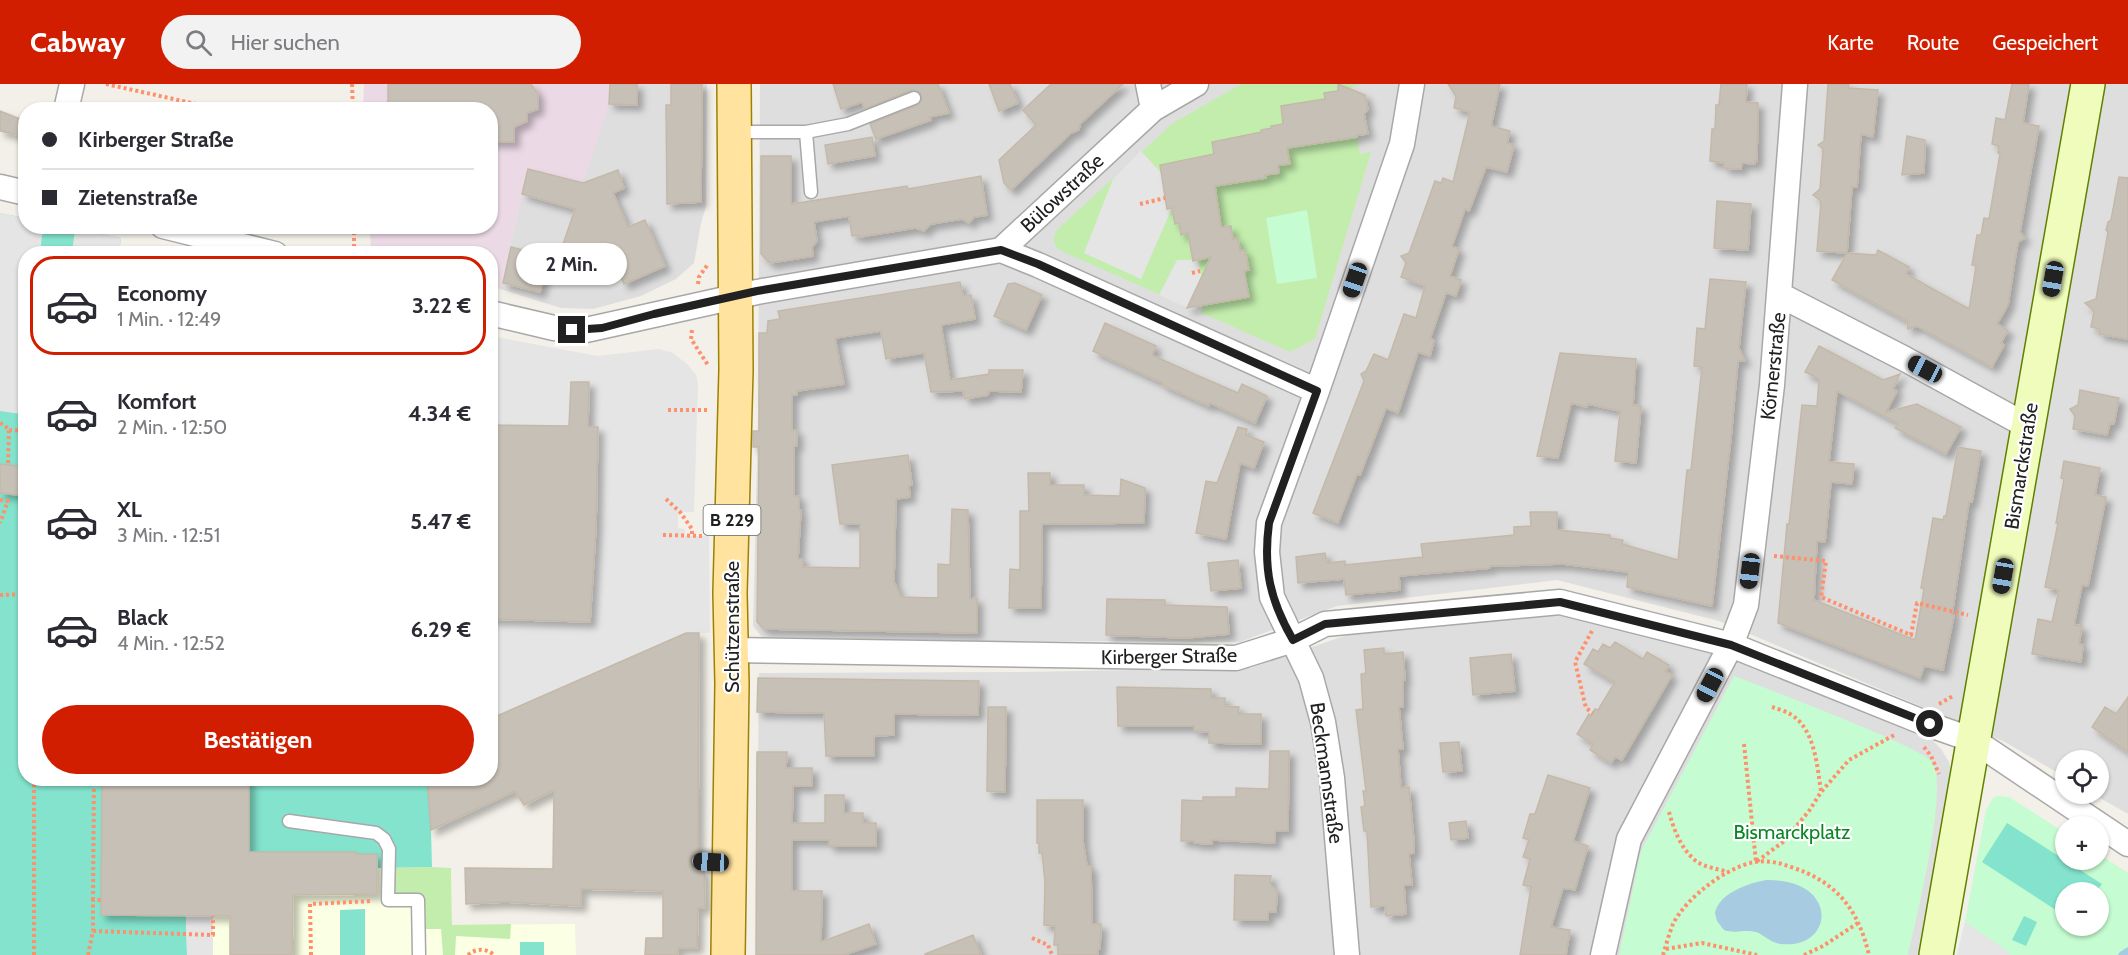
<!DOCTYPE html>
<html lang="de">
<meta charset="utf-8">
<style>
body{margin:0;font-family:Cabin,sans-serif;background:#f2f2f3;color:#2b2b33;height:100vh;display:flex;flex-direction:column;font-size:22px;white-space:nowrap}
*{box-sizing:border-box;margin:0}
p{font-size:20px;color:#7c7c81}
.icon{flex:none;width:33px;height:33px;fill:none;stroke:currentColor;stroke-width:2;stroke-linecap:round;stroke-linejoin:round}
.map{position:relative;flex:1;overflow:hidden}
.drawer{position:absolute;left:18px;top:162px;width:480px;height:540px;display:flex;flex-direction:column;background:#fff;border-radius:24px;box-shadow:0 2px 4px #0004}
.drawer>*{flex:none}
.top-card{position:absolute;left:18px;top:18px;width:480px;height:132px;border-radius:24px;box-shadow:0 2px 4px #0004;display:grid;align-content:center;height:132px;padding:0 24px;background:#fff}
.buttons{position:absolute;left:2055px;top:666px;display:grid;gap:12px}
.buttons a{display:grid;place-items:center;width:54px;height:54px;border-radius:50%;background:#fff;box-shadow:0 2px 4px #0004;font-size:30px}
.end{position:absolute;width:27px;height:27px;margin:-14px;border:8px solid #212121;background:#fff;box-shadow:0 0 0 3px #fff}
.from{border-radius:50%}
.bubble{position:absolute;height:42px;border-radius:21px;background:#fff;box-shadow:0 2px 4px #0004;font-size:20px;font-weight:800;line-height:42px;text-align:center}
.car{position:absolute;width:18px;height:36px;margin:-18px -9px;border-radius:8px;box-shadow:0 0 4px 2px #0007;background:linear-gradient(#222 24%,#8ab4d8 0 40%,#222 0 76%,#8ab4d8 0 86%,#222 0)}
.top-card b{display:flex;align-items:center;gap:21px;height:57px;font-size:22px}
.top-card b+b{border-top:2px solid #e1e1e2}
.top-card i{width:15px;height:15px;background:#2b2b33}
ul{padding:10px 0 0;list-style:none}
li{display:flex;align-items:center;gap:18px;height:99px;margin:0 12px 9px;padding:0 12px;border:3px solid transparent;border-radius:24px}
li div{flex:1}
li b{display:block;font-size:22px}
li em{font-style:normal;font-weight:800}
li.current{border-color:#d21e00}
li>.icon{width:54px;height:54px;stroke-width:1.5}
.button{display:flex;gap:12px;margin-top:auto;padding:12px 24px}
.button a{flex:1;height:69px;border-radius:36px;background:#d21e00;color:#fff;font-size:24px;font-weight:800;line-height:69px;text-align:center}
header{display:flex;align-items:center;gap:36px;box-sizing:border-box;height:84px;padding:0 30px;background:#d21e00;color:#fff}
header strong{font-size:28px}
nav{display:flex;gap:33px;margin-inline-start:auto;font-size:21px}
.search{width:420px;height:54px;background:#f2f2f3;display:flex;align-items:center;gap:15px;box-sizing:border-box;padding:0 21px;border-radius:33px;color:#7c7c81;font-size:22px}
.map>svg:first-child{display:block}
.residential{fill:#dfdede}
.industrial{fill:#ebd9e5}
.education{fill:#fbffe3}
.grass{fill:#c3edad}
.park{fill:#c5fcd1;fill-rule:evenodd}
.pitch{fill:#83e3cc}
.parking{fill:#e5e5e5}
.water{fill:#a7cbe1}
.lines{fill:none;stroke-linecap:round;stroke-linejoin:round}
.stream{stroke:#a7cbe1;stroke-width:7}
.building{fill:#c7c0b6;stroke:#c4b9a9;stroke-width:1.5;filter:url(#shadow)}
.service-casing{stroke:#a8a8a8;stroke-width:15}
.minor-casing{stroke:#a8a8a8;stroke-width:27}
.secondary-casing{stroke:#608001;stroke-width:36}
.primary-casing{stroke:#9e8100;stroke-width:36}
.path{stroke:#ff906b;stroke-width:4;stroke-dasharray:3 3;stroke-linecap:butt}
.service{stroke:#fff;stroke-width:12}
.minor{stroke:#fff;stroke-width:24}
.secondary{stroke:#f0fcbb;stroke-width:33}
.primary{stroke:#ffe39f;stroke-width:33}
.route{stroke:#212121;stroke-width:8}
.labels{text-anchor:middle;stroke-width:4.5;stroke-linejoin:round;paint-order:stroke}
.shield{fill:#fff;stroke:#646464;stroke-width:1.5}
.shield-label{font-size:18px;font-weight:bold;fill:#212121}
.street-label{font-size:20px;fill:#212121;stroke:#fff}
.park-label{font-size:20px;fill:#088724;stroke:#fff}
</style>
<header>
<strong>Cabway</strong>
<div class="search"><svg class="icon" aria-label="search" viewBox="0 0 24 24"><circle cx="10" cy="10" r="6"/><path d="M15 15l6 6"/></svg>Hier suchen</div>
<nav><a>Karte</a><a>Route</a><a>Gespeichert</a></nav>
</header>
<div class="map">
<svg width="2128" height="871" viewBox="0 0 2128 871">
<defs>
<filter id="shadow"><feDropShadow dx="5.5" dy="5.5" stdDeviation="3" flood-color="#0004"/></filter>
</defs>
<rect width="100%" height="100%" fill="#f2f0e8"/>
<path class="residential" d="M610,0h97l-1,122 -5,17 -7,40 -18,16 -35,17 -48,13 -32,-1 -61,-19 28,-120 81,-65z
M760,0h1368v730l-35,-20h5v-34h-32l-1,17 -60,-35 -286,-121 -162,-41 -220,26 -97,36 -250,-1 -228,-4 -9,-11 5,-203z
M1557,531l136,27 240,99 8,8 8,13 2,10 -29,183h-1166l3,-282 263,-1 229,-4 96,-33z"/>
<path class="industrial" d="M364,0h246l-1,20 -26,79 -55,-14 -28,120 -9,-2 -1,-33 -119,-1 -1,-22 -7,1v-5l127,-1v-116l-127,-1z"/>
<path class="education" d="M102,695h147v78l26,-5h81l21,2 1,14h73l1,57 123,-1 1,31h-389l-1,-40h-85z"/>
<path class="grass" d="M1241,0h121l-11,3 1,7 9,-1 4,2 3,15 -4,5 4,19 -11,2 3,18 11,-2 -56,187 -25,13 -229,-101c-9,-6 -9,-14 -3,-22l115,-106z
M432,783l19,1 1,57 59,-1 -1,15 -54,-3 -1,19h-12l-2,-26h-15l-1,-30 -31,-4 -2,-27z"/>
<path class="park" d="M1307,126l10,68 -40,6 -11,-66z
M1734,592c28,11 190,71 199,87 15,27 -17,158 -25,192h-289l22,-104z
M1997,712l12,1 56,36 1,27h32l1,-6 29,19v82h-171l8,-33 21,-112 7,-12zM2066,808h32v34h-32z"/>
<path class="pitch" d="M0,129l25,5 1,8 39,1 56,11 -2,15 -93,1v524l76,1 -1,135 85,1 1,40h-187z
M249,695h178l4,51 1,37 -54,1 -1,-14h-21v-2h-81l-26,5z
M2007,739l95,61 -6,8h-30l-1,24 -83,-54z
M365,825v46h-25v-45z
M2024,832l13,6 -11,24 -14,-6z
M520,858h24v13h-24z"/>
<path class="parking" d="M1141,67l23,25v14l3,19 5,-1 -31,71 -57,-26 29,-74z
M0,129l25,5 1,8 17,1 -3,26 -14,1v121l-5,39 -21,-3z
M75,145l46,9 -2,15h-47z
M1177,176h21l6,31 4,6 -8,16 -41,-18z
M491,252l106,20 62,-7 14,4 15,12 8,10 2,9 -4,128h-16v16l7,1v7h24l1,97h-24l-195,86v-100l107,-192 -107,-3z
M186,831l27,1v39h-26z
M1965,838l38,26 8,7h-54z"/>
<path class="water" d="M1766,796c75,-1 68,70 15,64 -11,-1 -16,-9 -25,-12 -10,-3 -22,2 -32,-2l-7,-9 -2,-8c4,-20 34,-30 51,-33z"/>
<g class="lines">
<path class="stream" d="M2122,871l6,-4"/>
</g>
<path class="building" d="M388,0h143l7,10v15l-11,4v8l-13,6v15h-24v-32h-102z
M610,0h27v21l-28,-1z
M671,0h31l-1,118 -34,2 -1,-99h5z
M833,0h105l11,29 -20,4 2,3 -55,19 -6,-15 48,-19 4,-5 -2,-8 -9,-2 -46,19 -3,-7 -21,7z
M989,0h21l8,19 -19,8z
M1051,0h72l-43,40 -1,6 -8,3 -60,57 -7,-7 -5,-23 37,-35 -13,-15z
M1338,0l27,11 3,15 -4,4 4,20 -11,1v2l-70,11 3,16 -12,1 1,8 -14,2 1,3 -51,8 6,41 10,-1 2,13 5,-1 2,13 5,-1 4,20 -5,1 5,26 -62,11 24,-51 -18,4 -5,-28 -7,2 -2,-12 -4,1 -3,-16 -5,1 -7,-44 54,-11 -2,-12 50,-10 -1,-2 11,-2 -1,-2 12,-2 -2,-18 44,-7 -1,-6 14,-2z
M1448,0h52l-9,42 19,5 -3,12 7,2 -7,27 -21,-5 -17,44 -4,-2 -13,37 7,3 -9,27 11,4 -5,16 -10,-3 -16,46 4,1 -4,16 -12,-4 -20,61 -12,-5 -26,67 -3,-1 -19,49 -25,-10 51,-132 -3,-7 5,-3 8,-17 14,6 16,-46 12,4 9,-32 -24,-9 5,-14 -5,-7 8,-3 26,-72 6,2 2,-5 10,4 17,-70 -16,-4 2,-12z
M1721,0h26l-1,18 12,1 -1,58 -2,-1v4l-13,-1 -1,6 -17,-1v-5l-14,-2 2,-32h3l1,-24h3z
M1828,0h21l-1,4 30,2 -5,47 -12,-3 -4,53h-5l-5,66 29,2 2,-5 31,17 -3,7 63,35 7,-43 -4,-1 5,-30h4l3,-17 5,1 11,-65 -2,-1 1,-7 -7,-2 4,-26 9,2 7,-36h17l-6,39 16,3 -19,106 5,6 -7,4 -10,63 -11,19 11,6 -7,13 3,2 -12,22 -75,-41 -9,3 -1,-8 -75,-41 15,-27 -30,-2 4,-50 -8,-6 7,-6 3,-40 -5,-4 6,-4z
M0,27l25,10 -3,15 -22,-5z
M1907,52l18,4 -1,33 -22,2z
M872,53l3,19 -47,8 -3,-19z
M761,72h30v48l116,-18 1,3 73,-13 6,39 -13,2 -5,6 -7,-4 -31,5 -7,7 -9,-3 -56,9v-2l-7,1 -3,-20 -35,6 3,19 -5,6 1,9 -43,7 -9,-9z
M528,85l55,14 35,-13 6,18 -11,5 15,34 17,-7 20,46 -41,18 -16,-38 -63,26 -5,20 -37,-9 8,-36 47,12 17,-50 -53,-15z
M2119,93l9,1v161l-29,-5 1,-5 -9,-2 3,-16 -9,-8 11,-4 12,-67 -2,-2 2,-8 3,-2z
M1717,117l34,3 -3,46 -34,-2z
M1710,195l36,3 -7,66 6,13h-7l-7,77 -19,168 -85,-19 1,-15 -65,-8 -73,2v2l-91,8 1,14 -54,5 -2,-16 -46,4 -2,-26 29,-4 2,10 18,-2v4l78,-8 -2,-13 93,-9v-8l17,-1 -1,-14h27v18l53,5v3l13,2 -1,4 56,16 9,-90h4l11,-103 -8,-1 3,-38 8,1z
M960,198l3,14 8,-1 4,24 -34,6 9,55 39,-6v-4h34l-2,22 -32,-1 -1,4 -23,4 -2,-8 -32,1 -7,-39 -38,6 -5,-28 -46,7 9,46 -47,7v4h-5v35h5v16h-3v50h5v14h2l-3,49h5v8l57,1v-44h-20l-8,-59 76,-10 4,30 -3,1 1,11 -14,2 -2,83 7,15 37,1v-34l12,1 2,-56 16,1 2,89 7,-1v35l-213,-4 -7,-7 2,-175h-6v-16h6v-98h8l1,-12 12,-2 -2,-8z
M1015,199l27,12 -16,35 -32,-14 14,-32z
M1105,239l51,23 -4,9 42,19 44,19 4,-9 25,12 -12,27 -45,-20 -1,3 -47,-21 1,-2 -70,-32z
M1819,262l64,34 17,-6 -7,15 4,2 -11,21 31,-8 44,23 -15,27 -51,-26 3,-5 -61,-32 -8,71 25,2 -2,20 -21,-2 -6,60 -8,-1 -3,59 101,40 9,-51 -3,-1 12,-70 10,2 1,-4h2l12,-69 23,4 -9,51h-3l-17,113h2l-11,55 -19,-4 -4,12 -142,-55 9,-99h2l13,-119 15,1 2,-27 -14,-7z
M1560,269l76,6 -3,46 8,1 -5,57 -21,-2 5,-50 -32,-7 -1,3 -16,-4 -13,55 -21,-2z
M571,298h18l-1,45h10l-2,100 -6,95 -100,-3v-194l79,1z
M2080,306l39,8 -5,26 -4,-1 -3,12 -34,-6 2,-13 -5,-7 8,-4z
M1238,343l9,2 -1,6 18,7 -10,26 -14,-5 -14,76 -30,-6 10,-52 11,2z
M2064,377l36,7 -5,27 11,2 -18,89 -6,-1 -8,40 8,1 -3,18 4,1 -2,17 -49,-8 6,-35 14,3 7,-32 -14,-3 13,-64h-2l8,-44 -3,-1z
M0,380l26,3v29l-26,-3z
M1028,389h22v12h34v10l36,1 1,-17 24,9 -1,35 -102,1 -1,84h-32l1,-39 10,1v-59h9z
M1238,476l3,28 -30,3 -3,-28z
M1107,515l58,1v5l62,2 2,27 -43,4 -80,-3z
M686,549h13l-1,220 -7,3 -1,5 4,7 10,1 1,39h-7l-1,40h-19v7h-33l1,-17h17v-47l-82,-2v17l-76,-4 -39,2 -1,-36 88,1 1,-79 -30,15 -9,-14 -84,39 -4,-52h63v-59z
M1615,558l28,17 4,-7 22,13 -4,6 7,4 -50,85 -7,-3 -4,6 -21,-13 3,-6 -16,-10 12,-20 2,2 4,-7 3,1 17,-28 -31,-18 9,-15 5,3 5,-8 7,4z
M1384,564v6l19,-2 2,28h-2v27h-4l4,42h-5l3,39 8,-1 5,55v11l-5,1 3,31h-8l2,29 -20,2 -1,-10 -14,1 -4,-76h-3l-3,-24 4,-1 -2,-15h3l-10,-81 7,-1 -2,-35 5,-1 -2,-23z
M1511,570l4,37 -42,4 -3,-37z
M758,594l221,3 -1,34 -84,-1v21l-20,1v20h-48l-2,-43 -67,-1z
M1117,603l94,2v9h14v8l14,1 -1,7h23v30l-52,-1v-11l-15,-1v-5h-76z
M2128,613v55l-36,-25 13,-20 11,7z
M988,623h18l-1,85 -18,-1z
M1459,658l3,29 -19,1 -3,-29z
M1270,667h19l-1,80h-13v12l-63,-3v4l-18,-1v-2h-13l1,-41 21,1v-4h33v-9l33,1z
M757,668h30l-1,16h26v18h-19l-1,37h33v-28h19v18h19v10h13v23h-47v-6h-37v51h30l-1,51 48,-18 7,20 -32,11h-88z
M1548,691l42,13 -17,53 15,5 -13,44 -12,-2 -12,39 19,3 -4,25h-46l11,-68 -8,-2 7,-26 -7,-2 6,-17 -6,-2 7,-24h5z
M102,694h147v74h107v2h21v40l-84,1 -1,60h-62v-39l-129,-1z
M1037,716h46v41l4,25h4l1,58h9l-1,25h-2v6h-40v-10h-4l1,-19 -11,-1 1,-43 -3,-29h-3v-10h-2z
M1466,737l2,17 -17,2 -2,-17z
M1235,791l36,1 -1,8 7,7 -1,21h-8v8h-34z
M973,851l8,20h-55l-1,-1z"/>
<g class="lines">
<g class="service-casing">
<path id="service" d="M735,48h71l42,-8 66,-26
M806,48l5,60
M289,737l87,12 8,6 5,10 -1,51h30l1,55
M698,777l30,1"/>
</g>
<g class="minor-casing">
<path id="minor" d="M1148,0l5,25
M66,26l6,-26
M0,103l26,6
M163,142l112,28
M1001,166l37,15 279,126
M1780,211l125,64 122,67
M490,229l64,15 32,2 171,-38 244,-42 152,-141 43,-25
M731,566l505,8 57,-18 32,-16 235,-22 171,43 199,80 43,15 155,104
M1347,871l-15,-177 -9,-56 -12,-44 -39,-81 -5,-45 2,-29 48,-132 85,-247 10,-60
M1603,871l26,-116 102,-194 15,-40 26,-220 23,-301"/>
</g>
<g class="secondary-casing">
<path id="secondary" d="M1936,871l152,-871"/>
</g>
<g class="primary-casing">
<path id="primary" d="M728,871l4,-271 -2,-91 6,-223 -2,-286"/>
</g>
<path class="path" d="M106,0l117,26
M352,0l1,26
M1140,120l25,-6
M354,142v28
M1192,189l8,-2
M698,200l1,-7 9,-13
M692,246l-1,9 17,26
M668,326h41
M0,339l9,6 -1,36
M9,346l17,1
M666,415l14,13 12,17v7
M0,416l8,1 -8,22
M663,451l41,1
M1774,472l52,5 -5,36 90,38 6,-32 51,12
M0,511l26,-1
M1592,547l-17,31 11,46 7,5
M1939,620l14,-8
M1772,623c6,2 13,4 18,7 25,14 27,52 31,77
M1744,660l12,118 27,-20 26,-31 12,-19 28,-32 47,-26
M1924,663l7,9 8,18
M1669,728c5,18 12,37 27,49 8,6 22,8 32,11
M93,816l1,-122
M93,847l120,4v-19
M1032,854l16,7 4,10
M1666,865l36,-6 55,12
M34,871v-177
M88,871l5,-24v-31h8
M311,871l-1,-51 62,-3
M468,871c8,-7 18,-7 26,0
M1663,871c3,-10 6,-21 10,-31 13,-26 53,-57 82,-62 13,-2 25,1 36,5 46,15 67,42 78,88
M1804,871l19,-9 35,-23"/>
<use href="#service" class="service"/>
<use href="#minor" class="minor"/>
<use href="#secondary" class="secondary"/>
<use href="#primary" class="primary"/>
</g>
<g class="lines">
<path class="route" d="M572,246l30,-2 52,-14 103,-23 244,-41 37,14 279,127 -48,132c-6,46 1,77 24,117l32,-16 235,-22 171,43 199,79"/>
</g>
<g class="labels">
<rect class="shield" x="703.5" y="421" width="57" height="30" rx="4.5"/>
<g class="shield-label">
<text x="732" y="442">B 229</text>
</g>
<g class="street-label">
<text transform="translate(1062 109) rotate(-43)" y="7">Bülowstraße</text>
<text transform="translate(1773 282) rotate(-84)" y="7">Körnerstraße</text>
<text transform="translate(2021 382) rotate(-81)" y="7">Bismarckstraße</text>
<text transform="translate(732 543) rotate(-90)" y="7">Schützenstraße</text>
<text transform="translate(1169 572) rotate(-1)" y="7">Kirberger Straße</text>
<text transform="translate(1327 689) rotate(82)" y="7">Beckmannstraße</text>
</g>
<g class="park-label">
<text x="1792" y="755">Bismarckplatz</text>
</g>
</g>
</svg>
<div class="buttons">
<a><svg class="icon" aria-label="locate" viewBox="0 0 24 24"><circle cx="12" cy="12" r="6"/><path d="M12 2v4M12 18v4M2 12h4M18 12h4"/></svg></a>
<a>+</a>
<a>−</a>
</div>
<i class="end from" style="left:1930px;top:640px"></i>
<i class="end" style="left:572px;top:246px"></i>
<div class="bubble" style="left:516px;top:159px;width:111px">2 Min.</div>
<i class="car" style="left:2053px;top:195px;rotate:190deg"></i>
<i class="car" style="left:1355px;top:196px;rotate:199deg"></i>
<i class="car" style="left:1925px;top:285px;rotate:298deg"></i>
<i class="car" style="left:1750px;top:487px;rotate:187deg"></i>
<i class="car" style="left:2003px;top:492px;rotate:190deg"></i>
<i class="car" style="left:1710px;top:601px;rotate:208deg"></i>
<i class="car" style="left:711px;top:778px;rotate:273deg"></i>
<div class="top-card">
<b><i class="from"></i>Kirberger Straße</b>
<b><i></i>Zietenstraße</b>
</div>
<section class="drawer">
<ul>
<li class="current"><svg class="icon" aria-label="car" viewBox="0 0 24 24"><path d="M5 17H2v-5l4-1 3-4h7l3 4 3 1v5h-3M9 17h6M6 11h13"/><circle cx="7" cy="17" r="2"/><circle cx="17" cy="17" r="2"/></svg><div><b>Economy</b><p>1 Min. · 12:49</p></div><em>3.22 €</em></li>
<li><svg class="icon" aria-label="car" viewBox="0 0 24 24"><path d="M5 17H2v-5l4-1 3-4h7l3 4 3 1v5h-3M9 17h6M6 11h13"/><circle cx="7" cy="17" r="2"/><circle cx="17" cy="17" r="2"/></svg><div><b>Komfort</b><p>2 Min. · 12:50</p></div><em>4.34 €</em></li>
<li><svg class="icon" aria-label="car" viewBox="0 0 24 24"><path d="M5 17H2v-5l4-1 3-4h7l3 4 3 1v5h-3M9 17h6M6 11h13"/><circle cx="7" cy="17" r="2"/><circle cx="17" cy="17" r="2"/></svg><div><b>XL</b><p>3 Min. · 12:51</p></div><em>5.47 €</em></li>
<li><svg class="icon" aria-label="car" viewBox="0 0 24 24"><path d="M5 17H2v-5l4-1 3-4h7l3 4 3 1v5h-3M9 17h6M6 11h13"/><circle cx="7" cy="17" r="2"/><circle cx="17" cy="17" r="2"/></svg><div><b>Black</b><p>4 Min. · 12:52</p></div><em>6.29 €</em></li>
</ul>
<div class="button"><a>Bestätigen</a></div>
</section>
</div>
